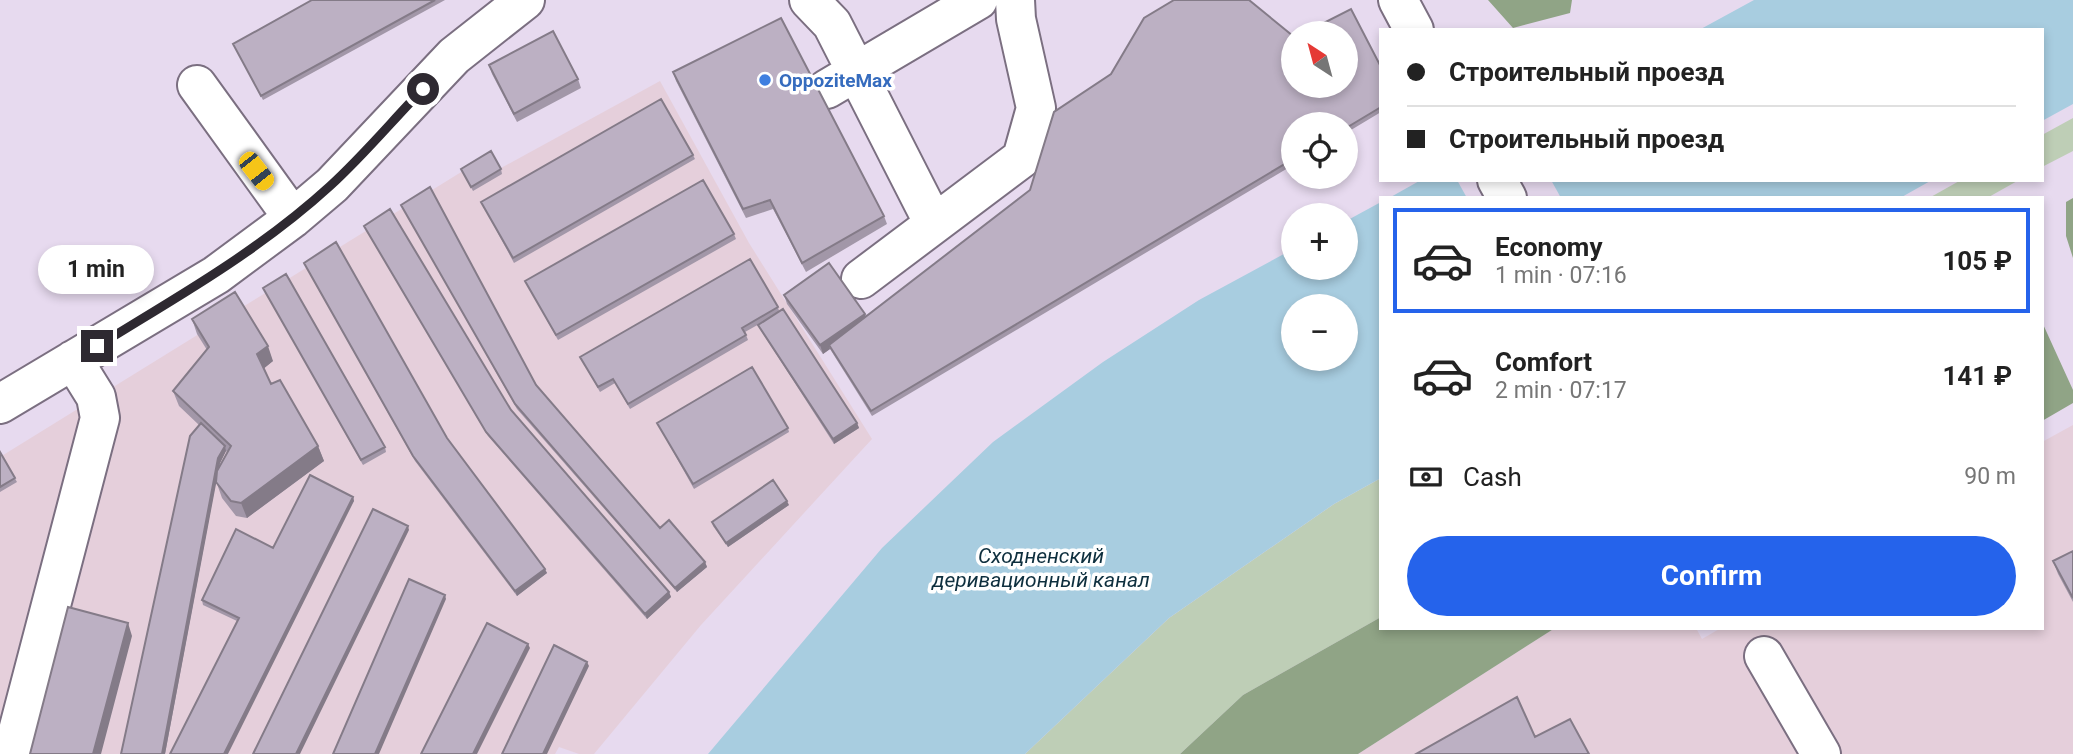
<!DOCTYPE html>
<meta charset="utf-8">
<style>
body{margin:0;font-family:Roboto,sans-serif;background:#f6f6f6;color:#222;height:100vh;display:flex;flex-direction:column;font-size:26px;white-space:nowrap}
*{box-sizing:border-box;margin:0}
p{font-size:23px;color:#767676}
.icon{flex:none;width:38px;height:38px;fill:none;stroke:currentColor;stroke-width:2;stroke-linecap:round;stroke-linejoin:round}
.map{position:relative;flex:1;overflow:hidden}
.panel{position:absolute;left:1379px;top:196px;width:665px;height:434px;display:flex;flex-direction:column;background:#fff;border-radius:0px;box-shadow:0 4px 10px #0003}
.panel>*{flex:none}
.guide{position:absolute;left:1379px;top:28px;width:665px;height:154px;border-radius:0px;box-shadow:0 4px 10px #0003;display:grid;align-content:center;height:154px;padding:0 28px;background:#fff}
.needle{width:46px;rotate:324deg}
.buttons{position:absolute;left:1281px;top:21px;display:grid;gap:14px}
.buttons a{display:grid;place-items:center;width:77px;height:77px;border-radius:50%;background:#fff;box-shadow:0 4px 10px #0003;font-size:35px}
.end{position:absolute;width:32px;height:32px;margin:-16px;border:9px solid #2e2931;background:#fff;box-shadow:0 0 0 4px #fff}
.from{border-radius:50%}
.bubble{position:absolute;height:49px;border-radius:24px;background:#fff;box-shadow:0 4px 10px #0003;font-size:23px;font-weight:700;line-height:49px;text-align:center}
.car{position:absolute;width:21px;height:42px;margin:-21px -10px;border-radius:9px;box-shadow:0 0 5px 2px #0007;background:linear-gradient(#f5c518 24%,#345 0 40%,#f5c518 0 76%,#345 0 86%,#f5c518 0)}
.guide b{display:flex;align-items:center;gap:24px;height:66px;font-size:26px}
.guide b+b{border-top:2px solid #e0e0e0}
.guide i{width:18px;height:18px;background:#222}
ul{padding:12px 0 0;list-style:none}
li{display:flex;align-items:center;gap:21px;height:105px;margin:0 14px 10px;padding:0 14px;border:4px solid transparent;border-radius:0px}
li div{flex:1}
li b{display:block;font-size:26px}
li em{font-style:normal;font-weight:700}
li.on{border-color:#2563eb}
li>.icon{width:63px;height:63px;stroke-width:1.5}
.pay{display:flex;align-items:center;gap:18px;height:77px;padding:0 28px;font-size:26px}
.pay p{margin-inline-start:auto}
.action{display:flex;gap:14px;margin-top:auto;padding:14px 28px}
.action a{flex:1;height:80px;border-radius:42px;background:#2563eb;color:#fff;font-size:28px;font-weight:700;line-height:80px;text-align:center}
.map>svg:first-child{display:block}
.industrial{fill:#e5cfdb}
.green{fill:#beceb6}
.forest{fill:#90a486}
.water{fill:#a8cde0;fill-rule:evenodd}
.pier{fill:#e7daef}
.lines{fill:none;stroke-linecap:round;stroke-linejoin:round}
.minor-casing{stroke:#7b6f81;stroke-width:42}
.minor{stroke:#fff;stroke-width:38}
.wall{fill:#a297a8;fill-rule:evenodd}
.shaded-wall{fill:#847b88}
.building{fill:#bcb0c3;stroke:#847b88;stroke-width:2}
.route{stroke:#2e2931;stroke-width:9}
.shop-dot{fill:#3f7fe0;stroke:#fff;stroke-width:2.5}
.labels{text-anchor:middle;stroke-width:7;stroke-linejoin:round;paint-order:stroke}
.shop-label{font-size:19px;font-weight:bold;fill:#366cbe;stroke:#fff;text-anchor:start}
.water-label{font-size:21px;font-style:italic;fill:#0e2f3e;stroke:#fff}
</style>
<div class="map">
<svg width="2073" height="754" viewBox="0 0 2073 754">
<rect width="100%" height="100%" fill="#e7daef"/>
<path class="industrial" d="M660,81l89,162 123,196 -171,186 -107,129h-15l-20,-7 -4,7h-555v-297l492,-304 9,15z
M2073,425v329h-715l197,-126h141l6,11 19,-11h321v-186z"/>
<path class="green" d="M2073,118v33l-31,16v-32z
M1961,180h58l-32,18h-58z
M1381,478v139l-138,78 -63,59h-155l144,-136 165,-114z"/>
<path class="forest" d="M1488,0h84l-2,13 -57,15z
M2073,198v60l-7,-22v-34z
M2042,322l31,68v13l-31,18z
M1381,617v11h174l-197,126h-178l63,-59z"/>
<path class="water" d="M1754,0h319v104l-31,17v-91h-343z
M1421,180h511l-32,18h-511z
M1381,202v276l-47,26 -165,114 -144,136h-317l174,-206 111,-106 110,-80 96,-62 94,-51v19h53v-47zM1293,306h53v53h-53z"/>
<path class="pier" d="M1457,180h94l10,18h-94z"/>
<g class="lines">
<g class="minor-casing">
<path id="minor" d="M809,0l23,24 102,200
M1398,0l16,30
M197,85l96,133
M827,89l151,-89
M1497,180l10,18
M861,279l161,-121 14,-50 -20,-89 -1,-19
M0,404l216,-129 77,-57 39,-33 122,-129 71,-56
M1764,656l57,98
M12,754l88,-336 -4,-21 -23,-37"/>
</g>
<use href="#minor" class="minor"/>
</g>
<path class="wall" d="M312,0h133l-182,100 -30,-56z
M489,65l89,14 3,9 -64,34 -25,-48z
M1381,67v45l-35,21v-9h-53v41l-421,251 -42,-67 -7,5 -36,-50 -3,-9 82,21 427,-230z
M673,72l211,144 3,8 -81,48 -33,-63 -27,9 -70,-137z
M693,155l2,4 -181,104 -33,-61z
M461,169h40l1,5 -29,17z
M401,205l135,180 124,143 45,34 2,5 -30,25 -160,-183z
M364,226l147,184 158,182 2,5 -24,22 -159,-183 -122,-206z
M734,234l2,5 -178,101 -33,-59z
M304,263l143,175 100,135 -30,23 -102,-135z
M263,288l122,159 1,5 -23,13z
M778,307l1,4 78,112 2,5 -25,16 -74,-115 -2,-4 3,-2 -16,9 3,8 -118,69 -15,-26 -15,9 -20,-35z
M192,319l81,42 -9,7 7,16 47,62 6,15 -77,57 -11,-2 -14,-18 -6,-17 -51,273h-44l78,-329 -20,-19 -6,-15 34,-41 -10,-16zM226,451l1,1 -8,16 1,-5z
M657,423l131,5 1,4 -95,57z
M0,452l17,30 -17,10z
M353,497l1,4 -117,120 -34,-16 -1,-5 71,-52z
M789,505l-61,42 -15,-21 -1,-4z
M2073,551v51l-15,-28 -5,-13z"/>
<path class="shaded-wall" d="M865,314l3,8 -39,23 1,4 -7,5 -3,-9z
M268,346l5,15 -11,9 -5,-16z
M857,423l2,5 -25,16 -1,-5z
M225,446l1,5 -6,12 -55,291h-3l56,-296z
M318,446l6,15 -77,57 -6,-15z
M353,497l1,4 -126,253h-4z
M787,501l2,4 -61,42 -2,-4z
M408,526l1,4 -109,224h-4z
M705,562l2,5 -30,25 -2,-4z
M545,569l2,4 -30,23 -2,-5z
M669,592l2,5 -24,22 -2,-5z
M445,595l1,4 -67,155h-4z
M128,623l4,13 -31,118h-8z
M528,644l2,4 -53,106h-4z
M587,662l2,4 -42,88h-4z"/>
<path class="building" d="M312,0h123l-174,96 -28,-52z
M1174,0h75l44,36v50h53v-53h-42l47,-24 30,58v40l-35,21v-4h-53v35l-422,252 -42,-66 201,-155 24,-78 57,-38 33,-56z
M781,18l103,198 -82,47 -32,-63 -27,9 -70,-137z
M553,31l25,48 -64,35 -25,-49z
M661,99l32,56 -180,103 -32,-56z
M491,151l10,18 -30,18 -10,-18z
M703,180l31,54 -178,101 -31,-54z
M430,187l106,198 124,143 9,-8 36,42 -30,26 -160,-184 -114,-199z
M390,209l121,201 158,182 -24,22 -159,-182 -122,-206z
M336,242l111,196 98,131 -30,22 -102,-135 -109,-193z
M750,259l28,48 -36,21 4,7 -118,69 -15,-25 -15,8 -18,-30z
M829,263l36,51 -45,31 -36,-50z
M286,274l99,173 -24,13 -98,-172z
M235,292l33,54 -11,8 14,30 9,-4 38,66 -77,57 -10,-2 -15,-19 1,-11 14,-25 -58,-55 36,-44 -17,-28z
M783,309l74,114 -24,16 -75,-114z
M752,367l36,61 -95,56 -36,-61z
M201,423l24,23 -7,12 -56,296h-41l69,-318z
M0,452l15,26 -15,9z
M310,475l43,22 -129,257h-54l69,-136 -37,-18 34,-71 37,19z
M773,480l14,21 -61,42 -14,-21z
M373,509l35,17 -112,228h-43z
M2073,551v47l-20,-37z
M409,579l36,16 -70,159h-42z
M68,607l60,16 -35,131h-63z
M487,623l41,21 -55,110h-52z
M554,645l33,17 -44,92h-41z
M1517,697l18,40 35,-18 19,35h-173z"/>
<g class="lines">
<path class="route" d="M97,346c81,-49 163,-96 233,-160 33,-30 62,-65 93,-97"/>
</g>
<circle class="shop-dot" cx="765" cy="80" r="7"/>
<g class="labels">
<g class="shop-label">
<text x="779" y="87">OppoziteMax</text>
</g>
<g class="water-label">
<text x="1041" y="563">Сходненский<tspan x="1041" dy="24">деривационный канал</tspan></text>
</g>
</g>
</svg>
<div class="buttons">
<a><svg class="needle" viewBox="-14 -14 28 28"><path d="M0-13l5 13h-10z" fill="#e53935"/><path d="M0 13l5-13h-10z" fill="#767676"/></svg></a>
<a><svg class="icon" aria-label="locate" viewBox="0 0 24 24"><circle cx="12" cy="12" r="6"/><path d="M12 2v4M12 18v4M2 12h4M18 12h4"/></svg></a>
<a>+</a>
<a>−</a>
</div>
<i class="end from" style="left:423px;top:89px"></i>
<i class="end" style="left:97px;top:346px"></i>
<div class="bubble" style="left:38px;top:245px;width:116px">1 min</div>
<i class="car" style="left:256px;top:171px;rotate:142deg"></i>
<div class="guide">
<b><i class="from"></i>Строительный проезд</b>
<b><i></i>Строительный проезд</b>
</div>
<section class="panel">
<ul>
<li class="on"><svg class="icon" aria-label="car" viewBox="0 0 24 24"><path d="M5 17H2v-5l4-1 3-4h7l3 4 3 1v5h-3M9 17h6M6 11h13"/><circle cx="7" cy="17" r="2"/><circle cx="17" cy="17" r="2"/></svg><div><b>Economy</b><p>1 min · 07:16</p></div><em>105 ₽</em></li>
<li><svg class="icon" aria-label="car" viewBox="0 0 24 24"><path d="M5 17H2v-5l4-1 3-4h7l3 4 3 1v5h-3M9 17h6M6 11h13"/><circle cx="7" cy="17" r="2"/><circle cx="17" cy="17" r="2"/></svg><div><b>Comfort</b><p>2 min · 07:17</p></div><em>141 ₽</em></li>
</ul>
<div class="pay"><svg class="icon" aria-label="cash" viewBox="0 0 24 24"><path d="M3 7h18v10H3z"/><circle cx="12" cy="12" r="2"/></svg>Cash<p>90 m</p></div>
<div class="action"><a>Confirm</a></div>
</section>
</div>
